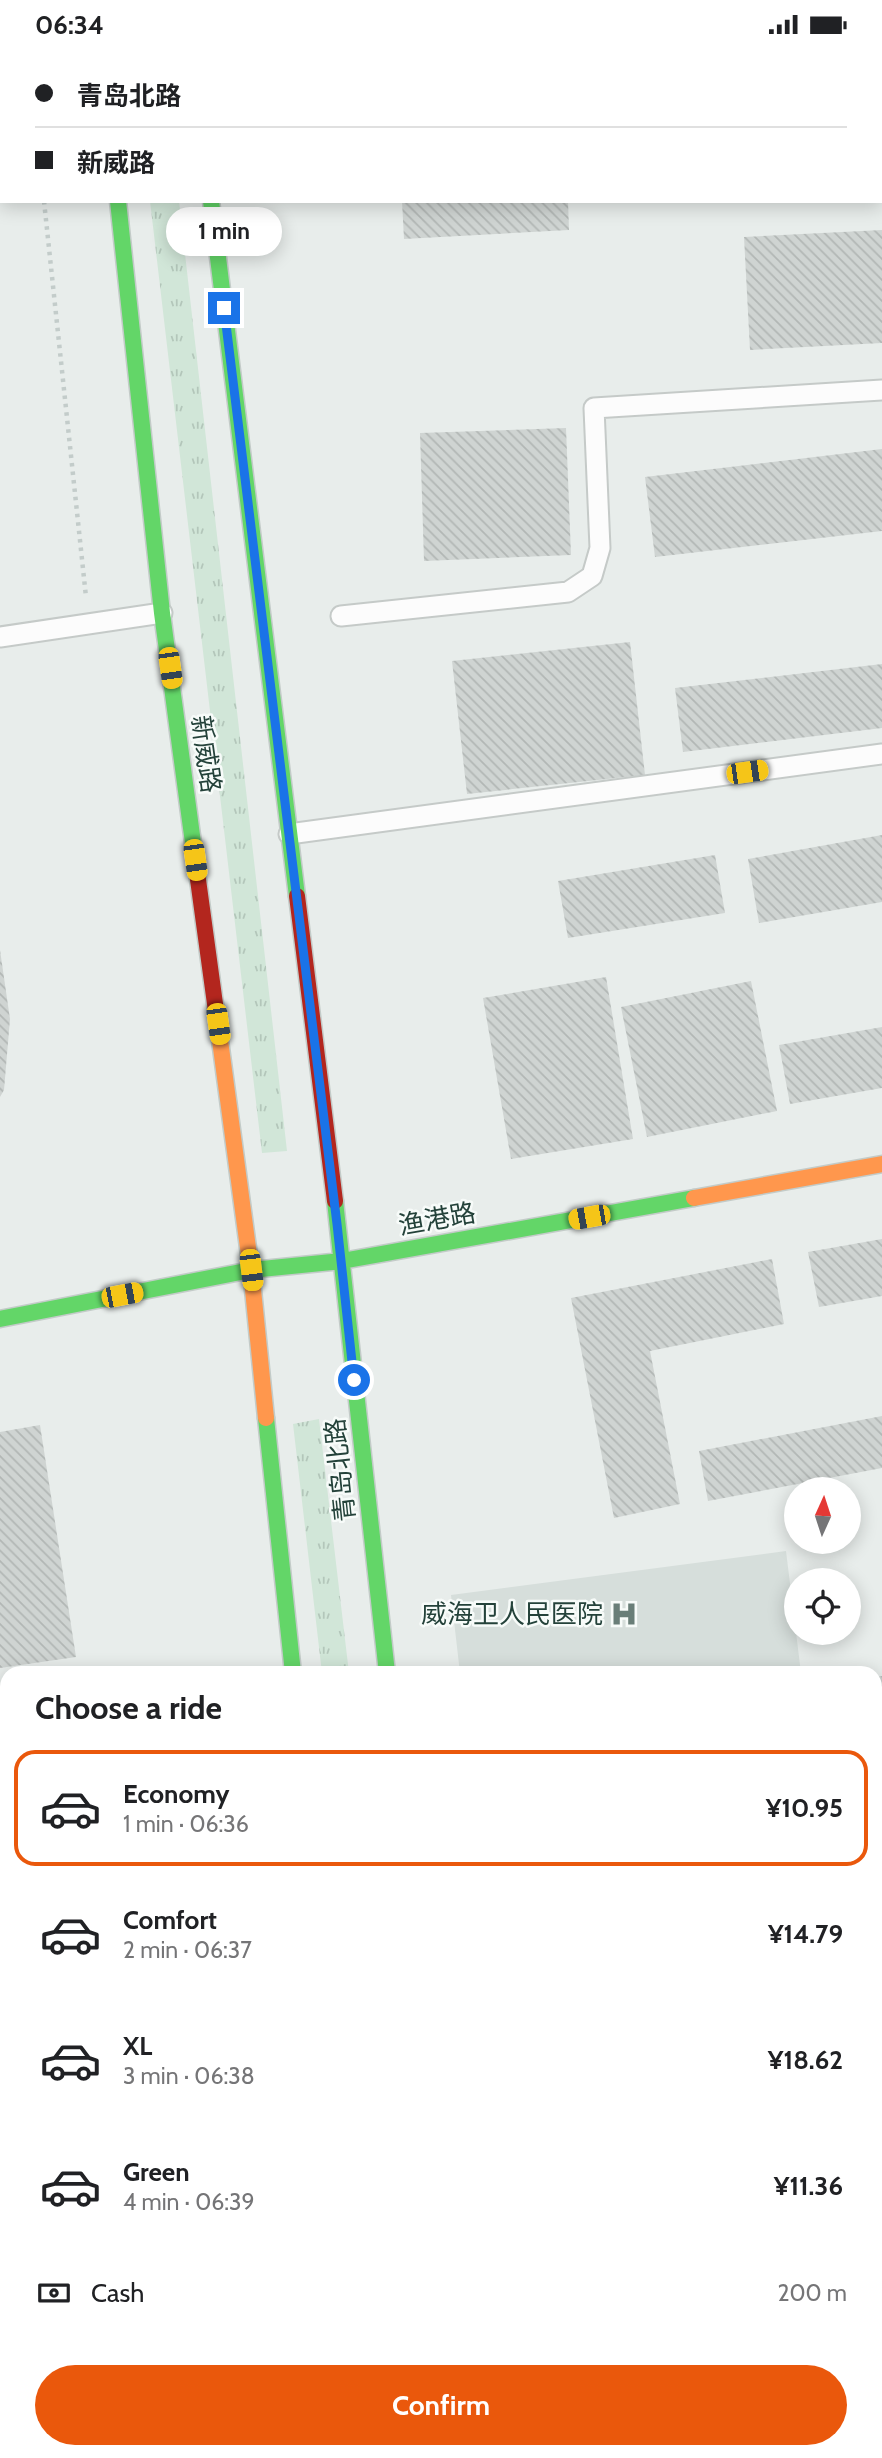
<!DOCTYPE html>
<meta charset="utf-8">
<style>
body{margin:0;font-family:Cabin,"Noto Sans SC",sans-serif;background:#f2f2f2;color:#202124;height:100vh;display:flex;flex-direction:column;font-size:26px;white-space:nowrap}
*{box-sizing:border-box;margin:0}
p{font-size:23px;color:#757577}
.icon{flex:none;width:38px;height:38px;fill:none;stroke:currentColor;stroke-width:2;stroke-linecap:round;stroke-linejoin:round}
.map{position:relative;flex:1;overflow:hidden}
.side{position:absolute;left:0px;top:1617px;width:882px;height:793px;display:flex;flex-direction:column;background:#fff;border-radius:21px 21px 0 0;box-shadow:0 4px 18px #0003}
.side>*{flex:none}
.guide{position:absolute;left:0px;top:0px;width:882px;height:154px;box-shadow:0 4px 18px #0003;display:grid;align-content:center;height:154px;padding:0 35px;background:#fff}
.needle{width:46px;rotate:3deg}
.tools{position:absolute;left:784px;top:1428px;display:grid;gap:14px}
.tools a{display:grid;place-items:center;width:77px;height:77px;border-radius:50%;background:#fff;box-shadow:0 4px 18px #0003;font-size:35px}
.end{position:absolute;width:32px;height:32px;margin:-16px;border:9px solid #1a73e8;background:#fff;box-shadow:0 0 0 4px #fff}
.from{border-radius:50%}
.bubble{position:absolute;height:49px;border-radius:24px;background:#fff;box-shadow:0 4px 18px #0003;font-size:23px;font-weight:700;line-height:49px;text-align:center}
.car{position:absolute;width:21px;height:42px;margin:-21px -10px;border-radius:9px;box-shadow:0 0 5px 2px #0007;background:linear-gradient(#f5c518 24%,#345 0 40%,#f5c518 0 76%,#345 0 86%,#f5c518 0)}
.guide b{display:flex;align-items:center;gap:24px;height:66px;font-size:26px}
.guide b+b{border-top:2px solid #e0e0e0}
.guide i{width:18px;height:18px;background:#202124}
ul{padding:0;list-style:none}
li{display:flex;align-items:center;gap:21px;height:116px;margin:0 14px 10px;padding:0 21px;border:4px solid transparent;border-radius:21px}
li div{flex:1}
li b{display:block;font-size:26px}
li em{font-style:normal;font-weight:700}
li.active{border-color:#ea580c}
li>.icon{width:63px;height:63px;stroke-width:1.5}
h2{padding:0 35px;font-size:32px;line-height:84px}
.pay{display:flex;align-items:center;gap:18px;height:77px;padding:0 35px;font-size:26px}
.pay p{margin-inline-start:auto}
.primary-button{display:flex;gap:14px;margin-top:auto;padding:14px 35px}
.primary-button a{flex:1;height:80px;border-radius:42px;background:#ea580c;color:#fff;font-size:28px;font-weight:700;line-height:80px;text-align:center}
.status{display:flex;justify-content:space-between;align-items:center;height:49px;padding:0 35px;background:#fff;direction:ltr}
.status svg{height:19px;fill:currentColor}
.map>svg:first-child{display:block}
.built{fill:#d6dedb}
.grass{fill:url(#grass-tufts)}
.building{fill:url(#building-back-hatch)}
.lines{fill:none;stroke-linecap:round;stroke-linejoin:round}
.lane-casing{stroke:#c5cac8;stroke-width:23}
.street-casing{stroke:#c5cac8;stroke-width:42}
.fast-casing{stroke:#c3cbc8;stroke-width:19}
.slow-casing{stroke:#c3cbc8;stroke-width:19}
.jam-casing{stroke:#c3cbc8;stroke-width:19}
.path{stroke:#c3ccca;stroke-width:4.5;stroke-dasharray:3.5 5;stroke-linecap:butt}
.lane{stroke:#fcfcfc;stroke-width:19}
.street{stroke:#fcfcfc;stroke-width:38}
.fast{stroke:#63d668;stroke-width:16}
.slow{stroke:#ff974d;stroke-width:16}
.jam{stroke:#b3261e;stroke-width:16}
.route{stroke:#1a73e8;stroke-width:9}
.labels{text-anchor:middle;stroke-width:5;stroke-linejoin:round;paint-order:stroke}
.street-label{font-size:26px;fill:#24423a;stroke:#f7fbf9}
.poi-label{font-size:26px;fill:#24423a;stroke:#f7fbf9;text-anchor:end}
</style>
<div class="status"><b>06:34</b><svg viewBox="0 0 49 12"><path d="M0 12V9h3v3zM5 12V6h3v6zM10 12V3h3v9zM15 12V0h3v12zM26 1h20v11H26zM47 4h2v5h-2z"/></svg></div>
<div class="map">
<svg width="882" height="2409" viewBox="0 0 882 2409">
<defs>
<pattern id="grass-tufts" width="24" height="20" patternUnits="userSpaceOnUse" patternTransform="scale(1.75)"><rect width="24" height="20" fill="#d1e6d8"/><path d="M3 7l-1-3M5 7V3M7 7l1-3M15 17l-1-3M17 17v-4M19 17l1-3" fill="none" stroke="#b3c6ba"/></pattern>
<pattern id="building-back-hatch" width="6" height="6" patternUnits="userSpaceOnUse" patternTransform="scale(1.75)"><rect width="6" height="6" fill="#cfd4d2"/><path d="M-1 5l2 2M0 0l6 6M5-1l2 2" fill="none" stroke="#b2b7b5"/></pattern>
</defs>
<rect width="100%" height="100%" fill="#e8edeb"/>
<path class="built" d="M786,1502l15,122h-341l-9,-78z
M875,2200l7,55v154h-330l-1,-6h324z"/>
<path class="grass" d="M150,152h29l108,950 -25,2z
M319,1370l30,254h-27l-29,-249z"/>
<path class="building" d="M402,152h166l1,29 -165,9z
M882,181v113l-132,7 -6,-113z
M566,379l5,127 -147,6 -4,-128z
M882,400v82l-227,26 -10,-80z
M630,593l15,133 -178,19 -15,-133z
M882,615v64l-199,24 -8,-64z
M882,786v67l-123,21 -11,-64z
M715,806l10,58 -157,25 -10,-57z
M0,901l10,69 -6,71 -4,7z
M606,928l27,162 -122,20 -28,-161z
M751,932l26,130 -130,26 -26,-130z
M882,978v61l-92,16 -11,-59z
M882,1190v57l-63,11 -11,-55z
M772,1210l12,65 -134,27 30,153 -66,14 -43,-220z
M882,1367v52l-174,33 -9,-50z
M40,1376l36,232 -76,11v-236z
M882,1627v94l-7,1v-94z
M7,1716v91l-7,1v-91z
M882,1853v91l-7,1v-91z
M7,2009v306h-1l-6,-27v-277z
M653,2403h201v6h-92l-1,-4 -36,4h-71z"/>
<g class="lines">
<g class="lane-casing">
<path id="lane" d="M341,567l227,-24 24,-16 8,-28 -6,-140 288,-18
M0,588l162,-24
M289,785l593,-80"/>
</g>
<g class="street-casing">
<path id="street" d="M875,2239h7"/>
</g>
<g class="fast-casing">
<path id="fast" d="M118,152l44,412 34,252
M211,152l86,695
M335,1152l52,472
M0,1270l251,-49 91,-9 352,-63
M266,1369l27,255
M374,2403l1,6"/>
</g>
<g class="slow-casing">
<path id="slow" d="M192,0v2
M219,984l32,237 15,148
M694,1149l188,-34
M474,2403l1,6"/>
</g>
<g class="jam-casing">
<path id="jam" d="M101,0v2
M196,816l23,168
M297,847l38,305"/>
</g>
<path class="path" d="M24,0v2
M267,0v2
M44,152l42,396"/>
<use href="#lane" class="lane"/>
<use href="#street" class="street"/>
<use href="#fast" class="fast"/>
<use href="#slow" class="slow"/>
<use href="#jam" class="jam"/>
</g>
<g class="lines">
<path class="route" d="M224,259l113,916 17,156"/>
</g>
<defs>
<g id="hospital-bare" transform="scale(2.1)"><path d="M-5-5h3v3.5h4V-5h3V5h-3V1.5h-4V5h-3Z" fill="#697e78" stroke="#f7fbf9" stroke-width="2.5" paint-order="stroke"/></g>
</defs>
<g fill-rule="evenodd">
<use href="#hospital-bare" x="624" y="1565"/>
</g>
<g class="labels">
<g class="street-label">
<text transform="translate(206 705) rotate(82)" y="9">新威路</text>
<text transform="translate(437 1170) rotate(-10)" y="9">渔港路</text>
<text transform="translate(340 1421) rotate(-96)" y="9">青岛北路</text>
</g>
<g class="poi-label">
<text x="603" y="1574">威海卫人民医院</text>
</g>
</g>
</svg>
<div class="tools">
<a><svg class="needle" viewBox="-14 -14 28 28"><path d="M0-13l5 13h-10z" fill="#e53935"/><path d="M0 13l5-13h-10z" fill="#757577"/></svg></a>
<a><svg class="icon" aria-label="locate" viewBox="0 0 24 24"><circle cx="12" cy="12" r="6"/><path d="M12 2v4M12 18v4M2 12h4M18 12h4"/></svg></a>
</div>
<i class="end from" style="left:354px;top:1331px"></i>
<i class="end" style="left:224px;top:259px"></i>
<div class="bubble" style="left:166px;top:158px;width:116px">1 min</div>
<i class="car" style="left:170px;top:619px;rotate:172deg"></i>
<i class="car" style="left:747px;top:723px;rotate:82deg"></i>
<i class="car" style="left:195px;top:811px;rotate:172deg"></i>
<i class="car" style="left:218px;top:975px;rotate:172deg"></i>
<i class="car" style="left:589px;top:1168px;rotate:260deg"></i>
<i class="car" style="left:251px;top:1221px;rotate:173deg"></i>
<i class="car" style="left:122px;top:1246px;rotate:79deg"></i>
<div class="guide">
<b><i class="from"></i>青岛北路</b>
<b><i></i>新威路</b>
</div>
<section class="side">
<h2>Choose a ride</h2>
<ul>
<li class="active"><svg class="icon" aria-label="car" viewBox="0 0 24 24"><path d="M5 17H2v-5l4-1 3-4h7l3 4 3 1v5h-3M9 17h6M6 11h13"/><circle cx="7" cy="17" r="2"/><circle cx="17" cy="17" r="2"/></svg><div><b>Economy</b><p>1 min · 06:36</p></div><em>¥10.95</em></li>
<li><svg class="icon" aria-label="car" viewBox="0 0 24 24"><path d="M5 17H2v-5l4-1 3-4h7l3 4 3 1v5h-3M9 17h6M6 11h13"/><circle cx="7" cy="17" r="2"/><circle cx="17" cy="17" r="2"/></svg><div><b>Comfort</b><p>2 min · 06:37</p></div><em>¥14.79</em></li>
<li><svg class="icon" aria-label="car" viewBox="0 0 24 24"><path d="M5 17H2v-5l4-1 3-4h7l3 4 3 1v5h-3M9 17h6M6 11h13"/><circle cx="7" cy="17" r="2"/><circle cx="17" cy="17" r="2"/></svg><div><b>XL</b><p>3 min · 06:38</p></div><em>¥18.62</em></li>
<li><svg class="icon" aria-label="car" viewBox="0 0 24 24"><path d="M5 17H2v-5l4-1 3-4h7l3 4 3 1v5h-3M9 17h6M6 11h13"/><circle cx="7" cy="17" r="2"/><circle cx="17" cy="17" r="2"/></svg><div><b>Green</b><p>4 min · 06:39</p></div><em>¥11.36</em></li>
</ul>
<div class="pay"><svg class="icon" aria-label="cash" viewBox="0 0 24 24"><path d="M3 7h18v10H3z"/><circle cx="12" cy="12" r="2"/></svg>Cash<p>200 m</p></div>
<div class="primary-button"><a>Confirm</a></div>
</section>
</div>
